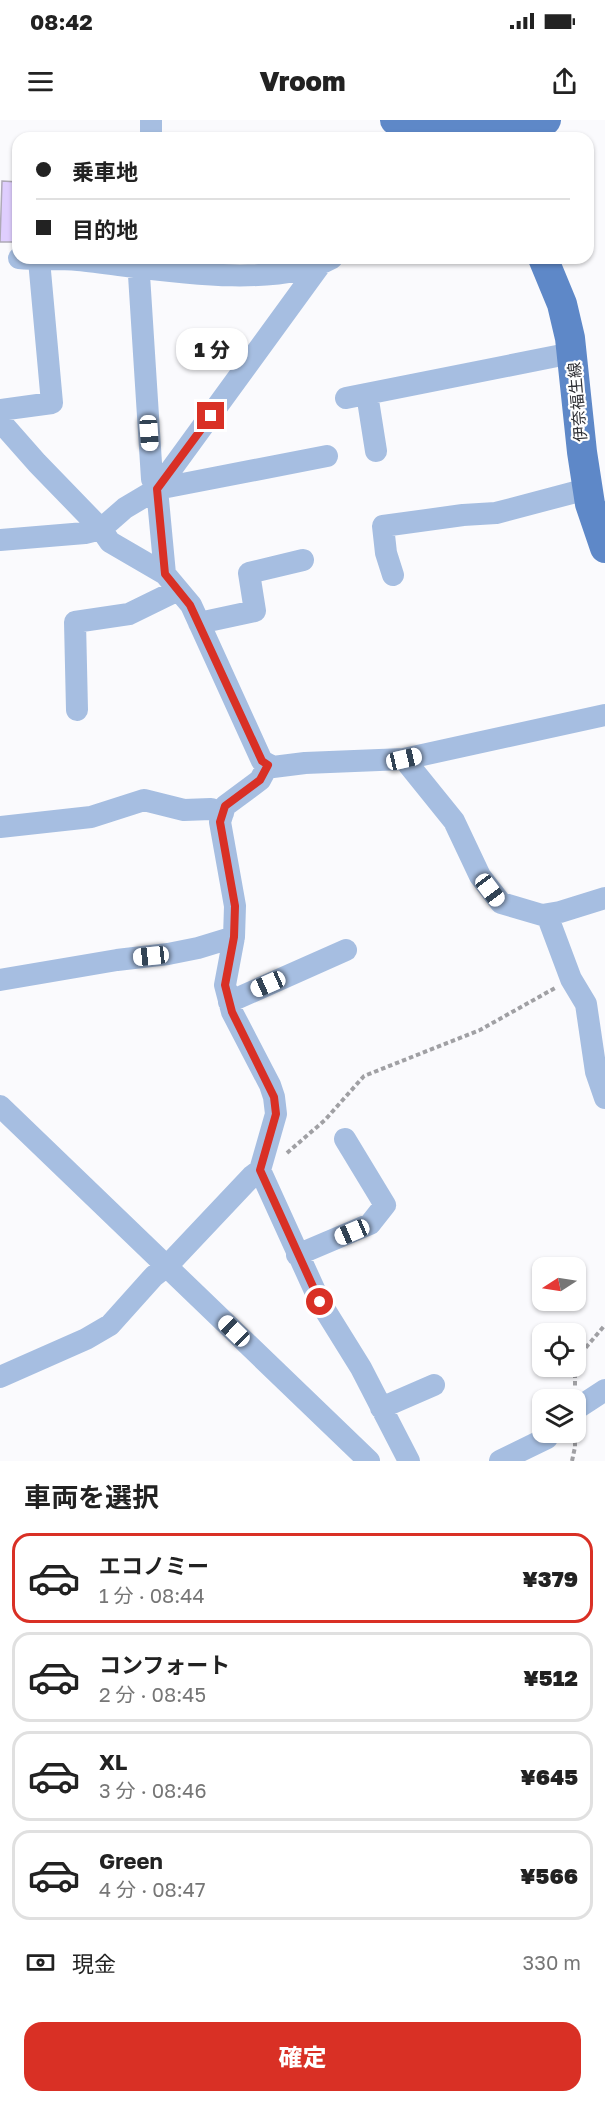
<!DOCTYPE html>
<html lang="ja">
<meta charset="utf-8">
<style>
body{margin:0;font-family:"Golos Text","Noto Sans JP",sans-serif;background:#f6f6f6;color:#222;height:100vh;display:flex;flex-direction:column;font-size:22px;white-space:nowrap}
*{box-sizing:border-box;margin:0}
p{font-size:20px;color:#767676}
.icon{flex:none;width:33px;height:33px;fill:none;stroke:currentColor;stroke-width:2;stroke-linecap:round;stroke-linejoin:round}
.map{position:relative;height:1341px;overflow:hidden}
.details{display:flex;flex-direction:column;background:#fff;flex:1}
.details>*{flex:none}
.banner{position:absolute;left:12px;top:12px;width:582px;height:132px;border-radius:18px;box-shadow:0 2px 4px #0004;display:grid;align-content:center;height:132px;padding:0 24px;background:#fff}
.needle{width:39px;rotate:258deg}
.tools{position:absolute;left:532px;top:1137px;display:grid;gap:12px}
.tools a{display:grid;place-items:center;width:54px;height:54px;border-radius:12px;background:#fff;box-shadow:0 2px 4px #0004;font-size:30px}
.end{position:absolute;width:27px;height:27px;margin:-14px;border:8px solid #d93025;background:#fff;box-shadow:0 0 0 3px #fff}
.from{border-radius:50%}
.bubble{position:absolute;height:42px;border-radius:18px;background:#fff;box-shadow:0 2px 4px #0004;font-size:20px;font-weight:800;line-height:42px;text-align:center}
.car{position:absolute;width:18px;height:36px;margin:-18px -9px;border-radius:8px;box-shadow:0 0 4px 2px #0007;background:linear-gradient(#fff 24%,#345 0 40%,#fff 0 76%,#345 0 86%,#fff 0)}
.banner b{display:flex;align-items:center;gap:21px;height:57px;font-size:22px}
.banner b+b{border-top:2px solid #e0e0e0}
.banner i{width:15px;height:15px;background:#222}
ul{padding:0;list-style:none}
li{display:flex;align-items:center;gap:18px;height:90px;margin:0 12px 9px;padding:0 12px;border:3px solid #e0e0e0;border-radius:18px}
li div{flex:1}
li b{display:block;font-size:22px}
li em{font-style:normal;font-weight:800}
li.current{border-color:#d93025}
li>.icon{width:54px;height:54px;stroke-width:1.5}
h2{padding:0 24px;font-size:27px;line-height:72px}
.pay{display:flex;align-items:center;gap:15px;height:66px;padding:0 24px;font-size:22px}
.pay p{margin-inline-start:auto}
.primary-button{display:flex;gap:12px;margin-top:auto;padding:12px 24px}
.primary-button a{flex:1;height:69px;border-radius:18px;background:#d93025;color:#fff;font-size:24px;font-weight:800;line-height:69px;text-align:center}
.status{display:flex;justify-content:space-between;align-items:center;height:42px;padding:0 30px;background:#fff;direction:ltr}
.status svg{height:16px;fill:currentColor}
header{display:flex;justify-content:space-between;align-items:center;height:78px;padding:0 24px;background:#fff;font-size:27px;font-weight:800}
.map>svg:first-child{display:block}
.building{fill:#dfcefe;stroke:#aea9b7;stroke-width:1.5}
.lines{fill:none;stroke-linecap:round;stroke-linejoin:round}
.path{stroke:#a0a0a4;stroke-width:4;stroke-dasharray:4.5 3;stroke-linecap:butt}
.minor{stroke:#a6bee1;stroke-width:22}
.major{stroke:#5e88c8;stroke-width:30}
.route{stroke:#d93025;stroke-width:8}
.labels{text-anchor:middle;stroke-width:4.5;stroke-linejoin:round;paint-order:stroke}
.street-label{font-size:16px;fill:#2e2f34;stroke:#fff}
</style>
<div class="status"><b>08:42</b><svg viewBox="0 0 49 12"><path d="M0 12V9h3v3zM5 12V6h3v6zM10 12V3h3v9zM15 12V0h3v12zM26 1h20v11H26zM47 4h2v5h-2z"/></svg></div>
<header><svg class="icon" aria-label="menu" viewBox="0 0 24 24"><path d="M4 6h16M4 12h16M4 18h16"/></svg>Vroom<svg class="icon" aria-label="share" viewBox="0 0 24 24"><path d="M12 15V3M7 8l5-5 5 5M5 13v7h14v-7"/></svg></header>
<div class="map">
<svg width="605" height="1341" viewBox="0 0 605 1341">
<rect width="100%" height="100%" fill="#fafafd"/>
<path class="building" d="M2,61l16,1v60h-18z"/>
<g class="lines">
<path class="path" d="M287,1033l38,-33 39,-44 116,-46 75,-42
M576,1239l29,-34
M575,1246v21
M572,1341l3,-14v-15"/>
<path class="minor" d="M151,0v18
M19,138c19,2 39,0 59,2 69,7 192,32 254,-2
M144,138l-1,10 -4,7 13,204 5,10 8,85
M367,274l9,57
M346,278l226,-45
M0,290l52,-7 -13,-143
M0,301l37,42 64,66 9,13 55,32 26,31 71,156 11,6 32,-4 99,-4 201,-44
M157,369l163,-224
M0,420l85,-7 16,-4 24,-21 32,-19 170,-33
M393,455l-7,-22 -3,-27 80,-11 33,-2 91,-24
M199,503l56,-12 -6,-38 54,-13
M77,590l-2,-88 54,-8 49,-24
M404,639l50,62 26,55 21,27 41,12 18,-3 45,-14
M0,707l91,-10 53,-17 40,10 27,-1 12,4
M547,795l24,64 15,25 10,68 9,26
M0,860l117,-20 51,-6 30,-6 36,-11
M229,882l117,-52
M0,986l369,355
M260,1050l60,132 41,66 48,93
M297,1135l73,-31 15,-19 -40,-66
M0,1257l86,-38 24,-14 44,-49 13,-10 85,-90 8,-6 16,-56 -2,-17 -4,-12 -38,-73 -7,-27 9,-48 1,-31 -15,-84 5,-16 35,-26 8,-15
M381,1288l53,-23
M576,1289l29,-19
M500,1341l47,-23"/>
<path class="major" d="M395,0c49,8 102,10 151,0
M543,138l19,46 8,34 12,114 8,52 15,44"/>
</g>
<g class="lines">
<path class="route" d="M211,296l-54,73 8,85 25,31 72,156 6,4 -8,15 -35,26 -5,16 15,84 -1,31 -9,48 7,27 42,85 2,17 -16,56 60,132"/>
</g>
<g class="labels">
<g class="street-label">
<text transform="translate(577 282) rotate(-95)" y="6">伊奈福生線</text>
</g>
</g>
</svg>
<div class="tools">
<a><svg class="needle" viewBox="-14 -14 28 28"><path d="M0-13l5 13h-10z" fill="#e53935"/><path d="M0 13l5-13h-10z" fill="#767676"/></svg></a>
<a><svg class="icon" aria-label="locate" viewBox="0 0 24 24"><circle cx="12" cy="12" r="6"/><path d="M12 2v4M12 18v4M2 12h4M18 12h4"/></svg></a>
<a><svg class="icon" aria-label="layers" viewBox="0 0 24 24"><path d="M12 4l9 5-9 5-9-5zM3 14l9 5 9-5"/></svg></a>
</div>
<i class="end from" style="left:320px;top:1182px"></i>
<i class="end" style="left:211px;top:296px"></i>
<div class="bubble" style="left:176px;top:208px;width:72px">1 分</div>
<i class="car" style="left:149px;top:313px;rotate:176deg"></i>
<i class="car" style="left:404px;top:639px;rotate:77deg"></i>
<i class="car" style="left:490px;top:770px;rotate:143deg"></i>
<i class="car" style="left:151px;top:836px;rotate:264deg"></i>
<i class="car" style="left:268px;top:864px;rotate:246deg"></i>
<i class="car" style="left:352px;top:1112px;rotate:247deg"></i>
<i class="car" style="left:234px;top:1211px;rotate:314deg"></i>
<div class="banner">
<b><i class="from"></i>乗車地</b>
<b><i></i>目的地</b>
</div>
</div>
<section class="details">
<h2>車両を選択</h2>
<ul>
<li class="current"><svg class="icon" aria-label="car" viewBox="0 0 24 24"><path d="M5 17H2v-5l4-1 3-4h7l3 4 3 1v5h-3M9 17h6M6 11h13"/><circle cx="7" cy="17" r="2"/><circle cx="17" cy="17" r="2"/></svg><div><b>エコノミー</b><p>1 分 · 08:44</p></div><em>¥379</em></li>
<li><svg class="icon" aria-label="car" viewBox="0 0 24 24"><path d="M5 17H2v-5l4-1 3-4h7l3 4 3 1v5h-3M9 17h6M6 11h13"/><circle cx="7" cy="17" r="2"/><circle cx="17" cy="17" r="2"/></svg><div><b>コンフォート</b><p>2 分 · 08:45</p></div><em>¥512</em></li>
<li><svg class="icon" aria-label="car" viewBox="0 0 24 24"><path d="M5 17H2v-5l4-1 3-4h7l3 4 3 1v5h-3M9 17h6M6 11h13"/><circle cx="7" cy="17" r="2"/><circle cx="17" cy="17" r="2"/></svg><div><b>XL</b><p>3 分 · 08:46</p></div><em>¥645</em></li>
<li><svg class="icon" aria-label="car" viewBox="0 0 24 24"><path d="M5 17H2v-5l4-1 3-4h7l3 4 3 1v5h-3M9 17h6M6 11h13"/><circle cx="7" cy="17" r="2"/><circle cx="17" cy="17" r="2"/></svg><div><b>Green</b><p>4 分 · 08:47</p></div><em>¥566</em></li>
</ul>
<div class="pay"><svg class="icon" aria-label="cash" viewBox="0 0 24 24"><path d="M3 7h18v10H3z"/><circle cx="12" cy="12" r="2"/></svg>現金<p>330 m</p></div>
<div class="primary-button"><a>確定</a></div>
</section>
